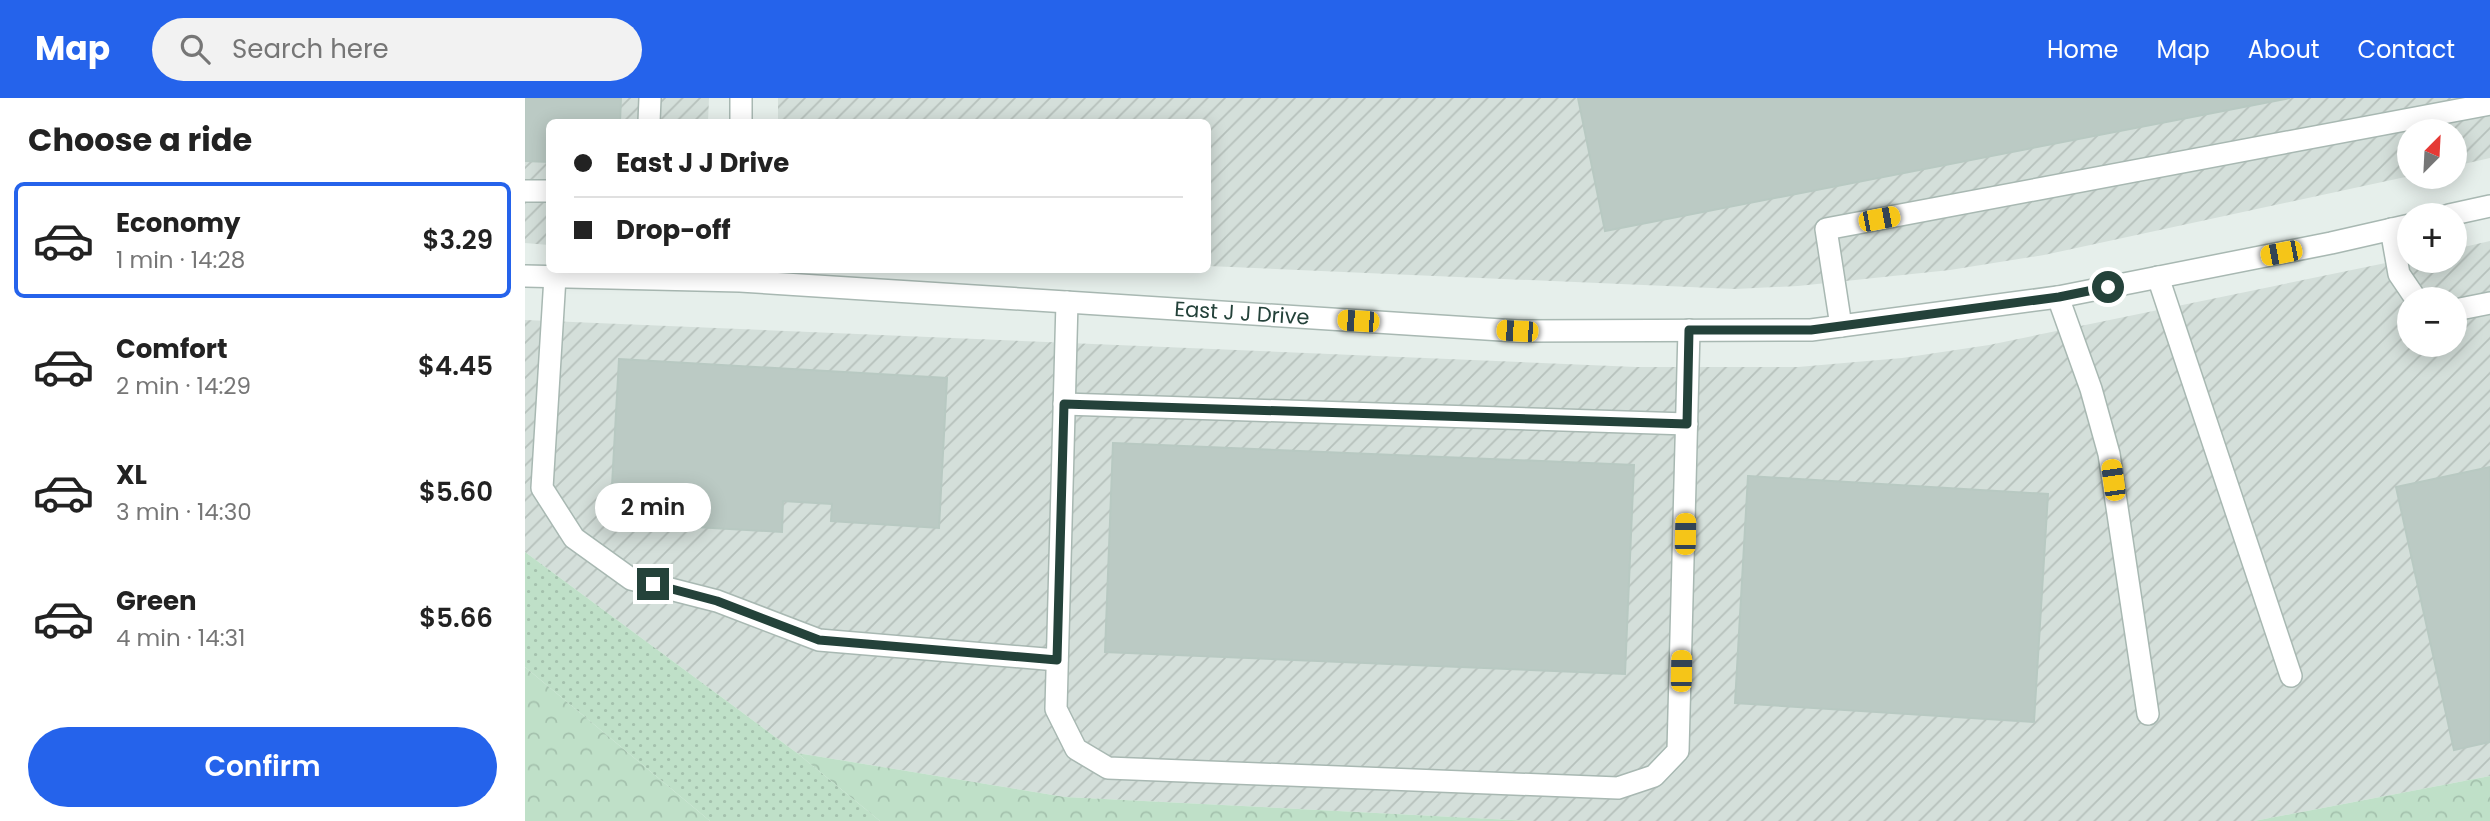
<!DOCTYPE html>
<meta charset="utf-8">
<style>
body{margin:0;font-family:Poppins,sans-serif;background:#f2f2f2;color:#222;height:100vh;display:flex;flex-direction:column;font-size:26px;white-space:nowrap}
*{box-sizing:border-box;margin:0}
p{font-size:23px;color:#767676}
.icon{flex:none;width:38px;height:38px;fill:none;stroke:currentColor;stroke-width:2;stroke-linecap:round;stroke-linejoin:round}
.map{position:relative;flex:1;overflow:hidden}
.side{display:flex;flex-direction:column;background:#fff;width:525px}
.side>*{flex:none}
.banner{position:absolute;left:21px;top:21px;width:665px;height:154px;border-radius:10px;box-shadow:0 4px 18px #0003;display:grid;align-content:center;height:154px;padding:0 28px;background:#fff}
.needle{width:46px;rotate:24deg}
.buttons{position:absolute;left:1872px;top:21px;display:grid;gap:14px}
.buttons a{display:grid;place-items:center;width:70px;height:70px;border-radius:50%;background:#fff;box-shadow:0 4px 18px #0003;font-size:35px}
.end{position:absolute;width:32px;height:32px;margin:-16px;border:9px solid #24423a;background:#fff;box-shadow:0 0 0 4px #fff}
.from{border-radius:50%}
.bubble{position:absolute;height:49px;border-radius:24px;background:#fff;box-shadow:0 4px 18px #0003;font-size:23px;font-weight:600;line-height:49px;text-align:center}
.car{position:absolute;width:21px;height:42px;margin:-21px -10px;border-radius:9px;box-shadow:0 0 5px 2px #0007;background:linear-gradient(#f5c518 24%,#345 0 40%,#f5c518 0 76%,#345 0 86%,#f5c518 0)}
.banner b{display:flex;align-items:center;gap:24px;height:66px;font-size:26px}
.banner b+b{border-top:2px solid #e0e0e0}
.banner i{width:18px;height:18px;background:#222}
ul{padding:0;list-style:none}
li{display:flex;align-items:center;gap:21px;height:116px;margin:0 14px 10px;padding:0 14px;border:4px solid transparent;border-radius:10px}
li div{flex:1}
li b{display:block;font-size:26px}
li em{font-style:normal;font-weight:600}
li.active{border-color:#2563eb}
li>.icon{width:63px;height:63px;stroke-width:1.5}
h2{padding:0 28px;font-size:32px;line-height:84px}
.button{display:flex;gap:14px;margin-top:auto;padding:14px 28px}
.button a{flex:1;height:80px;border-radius:42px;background:#2563eb;color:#fff;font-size:28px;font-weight:600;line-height:80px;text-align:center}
header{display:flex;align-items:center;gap:42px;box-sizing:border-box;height:98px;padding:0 35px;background:#2563eb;color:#fff}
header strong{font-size:33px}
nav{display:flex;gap:38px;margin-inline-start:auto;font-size:24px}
.search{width:490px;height:63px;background:#f2f2f2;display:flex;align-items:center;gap:18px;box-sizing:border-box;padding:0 24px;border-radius:38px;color:#767676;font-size:26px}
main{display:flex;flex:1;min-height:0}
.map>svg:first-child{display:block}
.industrial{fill:url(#industrial-furrows);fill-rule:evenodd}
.grass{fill:url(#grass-dots)}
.forest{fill:url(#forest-crowns)}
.building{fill:#bbcac4;stroke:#b8c9c2;stroke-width:2}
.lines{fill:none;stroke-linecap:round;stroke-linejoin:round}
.minor-casing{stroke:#a8b8b2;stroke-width:24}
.minor{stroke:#fff;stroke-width:21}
.route{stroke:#24423a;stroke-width:9}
.labels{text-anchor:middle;stroke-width:5;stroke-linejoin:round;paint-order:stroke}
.street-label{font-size:21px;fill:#24423a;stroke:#f7fbf9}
</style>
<header>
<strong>Map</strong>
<div class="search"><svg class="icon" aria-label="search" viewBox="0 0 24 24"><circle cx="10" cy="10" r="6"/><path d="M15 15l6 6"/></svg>Search here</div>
<nav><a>Home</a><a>Map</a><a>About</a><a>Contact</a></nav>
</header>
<main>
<section class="side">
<h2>Choose a ride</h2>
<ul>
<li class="active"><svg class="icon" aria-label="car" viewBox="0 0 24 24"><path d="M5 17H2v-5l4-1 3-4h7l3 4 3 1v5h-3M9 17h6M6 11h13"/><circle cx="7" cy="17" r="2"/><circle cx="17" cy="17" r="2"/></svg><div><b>Economy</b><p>1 min · 14:28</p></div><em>$3.29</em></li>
<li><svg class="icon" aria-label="car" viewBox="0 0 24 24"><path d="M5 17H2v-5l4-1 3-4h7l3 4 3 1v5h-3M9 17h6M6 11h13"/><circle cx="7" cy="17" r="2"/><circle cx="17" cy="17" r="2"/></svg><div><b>Comfort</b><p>2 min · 14:29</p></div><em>$4.45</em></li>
<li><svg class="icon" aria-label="car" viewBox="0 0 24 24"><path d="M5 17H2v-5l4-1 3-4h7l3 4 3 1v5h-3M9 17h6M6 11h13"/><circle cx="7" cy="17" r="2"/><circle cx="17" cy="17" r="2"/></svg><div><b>XL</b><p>3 min · 14:30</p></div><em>$5.60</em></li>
<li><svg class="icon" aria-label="car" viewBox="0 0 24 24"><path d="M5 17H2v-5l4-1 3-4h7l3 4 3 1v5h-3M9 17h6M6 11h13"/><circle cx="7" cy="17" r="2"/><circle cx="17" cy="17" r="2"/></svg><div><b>Green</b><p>4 min · 14:31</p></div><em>$5.66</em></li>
</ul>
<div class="button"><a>Confirm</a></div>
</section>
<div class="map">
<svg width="1965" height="723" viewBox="0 0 1965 723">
<defs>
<pattern id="industrial-furrows" width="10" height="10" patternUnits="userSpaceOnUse" patternTransform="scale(1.75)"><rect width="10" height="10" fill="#d4dfda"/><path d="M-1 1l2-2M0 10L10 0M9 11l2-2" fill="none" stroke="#b6c1bc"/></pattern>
<pattern id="grass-dots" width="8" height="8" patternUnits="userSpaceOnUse" patternTransform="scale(1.75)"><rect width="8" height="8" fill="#bfe0c8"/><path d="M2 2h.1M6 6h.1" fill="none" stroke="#a4c1ad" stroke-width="1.8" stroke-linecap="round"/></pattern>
<pattern id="forest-crowns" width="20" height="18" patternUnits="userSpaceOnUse" patternTransform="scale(1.75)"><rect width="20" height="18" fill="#bfe0c8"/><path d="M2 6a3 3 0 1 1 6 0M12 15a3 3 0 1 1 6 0" fill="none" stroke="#a4c1ad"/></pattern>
</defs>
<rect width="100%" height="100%" fill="#e6efeb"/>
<path class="industrial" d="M0,0h184l-1,24h-159v123l-24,-2z
M253,0h1712v60l-35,8v-35h-45v45l-366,79 -94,15 -152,16 -63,3 -527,-23 -1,-144h-429z
M1965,143v535l-236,45h-721l-468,-24 -268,-44 -272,-201v-232l1111,47h162l104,-9 87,-13 421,-87v3h45v-12zM1885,201h45v46h-45z"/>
<path class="grass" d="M0,454l272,201 83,68h-170l-185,-154z"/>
<path class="forest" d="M0,569l185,154h-185z
M272,655l268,44 468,24h-653z
M1965,678v45h-236z"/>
<path class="building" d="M0,0h96l-1,24h-71v40l-24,-1z
M1053,0h712l-685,133z
M94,261l328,19 -8,150 -108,-7 1,-17 -49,-3 -1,31 -172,-10z
M588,345l521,22 -9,209 -520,-22z
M1965,369v275l-36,8 -58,-263z
M1223,378l300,18 -14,228 -299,-19z"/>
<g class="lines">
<g class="minor-casing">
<g id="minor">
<path d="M124,24l1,-24"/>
<path d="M216,24v-24"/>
<path d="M0,93h24"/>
<path d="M1924,117l41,-9"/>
<path d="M1866,131l8,45 17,25"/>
<path id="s1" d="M0,178l215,5 777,50 294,-1 247,-33 273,-54 79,-18"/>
<path d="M30,179l-13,211 32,50 57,41 86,22 102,39 238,20"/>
<path d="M1633,179l133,399"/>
<path d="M1533,199l33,92 18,65 39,260"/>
<path d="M542,204l-11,407 20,40 32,19 510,20 36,-12 24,-25 11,-421"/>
<path d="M1930,212l35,-7"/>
<path d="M1316,228l-15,-97 664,-125"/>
<path d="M539,306l623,20"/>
</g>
</g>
<use href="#minor" class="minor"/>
</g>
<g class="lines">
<path class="route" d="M128,486l64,17 102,39 238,20 7,-256 623,20 2,-94h122l248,-33 49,-10"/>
</g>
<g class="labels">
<g class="street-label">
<text dy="7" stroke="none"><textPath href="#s1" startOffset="718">East J J Drive</textPath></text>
</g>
</g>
</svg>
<div class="buttons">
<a><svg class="needle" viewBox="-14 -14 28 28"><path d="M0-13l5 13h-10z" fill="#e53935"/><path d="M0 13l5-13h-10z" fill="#767676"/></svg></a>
<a>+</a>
<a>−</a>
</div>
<i class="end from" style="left:1583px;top:189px"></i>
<i class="end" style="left:128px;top:486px"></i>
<div class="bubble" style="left:70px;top:385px;width:116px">2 min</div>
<i class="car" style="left:1354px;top:121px;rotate:79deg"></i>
<i class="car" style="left:1756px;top:155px;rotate:259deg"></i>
<i class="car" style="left:833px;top:223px;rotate:274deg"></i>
<i class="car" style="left:992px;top:233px;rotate:273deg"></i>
<i class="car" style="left:1588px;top:382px;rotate:352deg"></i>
<i class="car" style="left:1160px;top:436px;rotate:1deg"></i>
<i class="car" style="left:1156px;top:573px;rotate:1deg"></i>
<div class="banner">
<b><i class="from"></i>East J J Drive</b>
<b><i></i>Drop-off</b>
</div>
</div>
</main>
